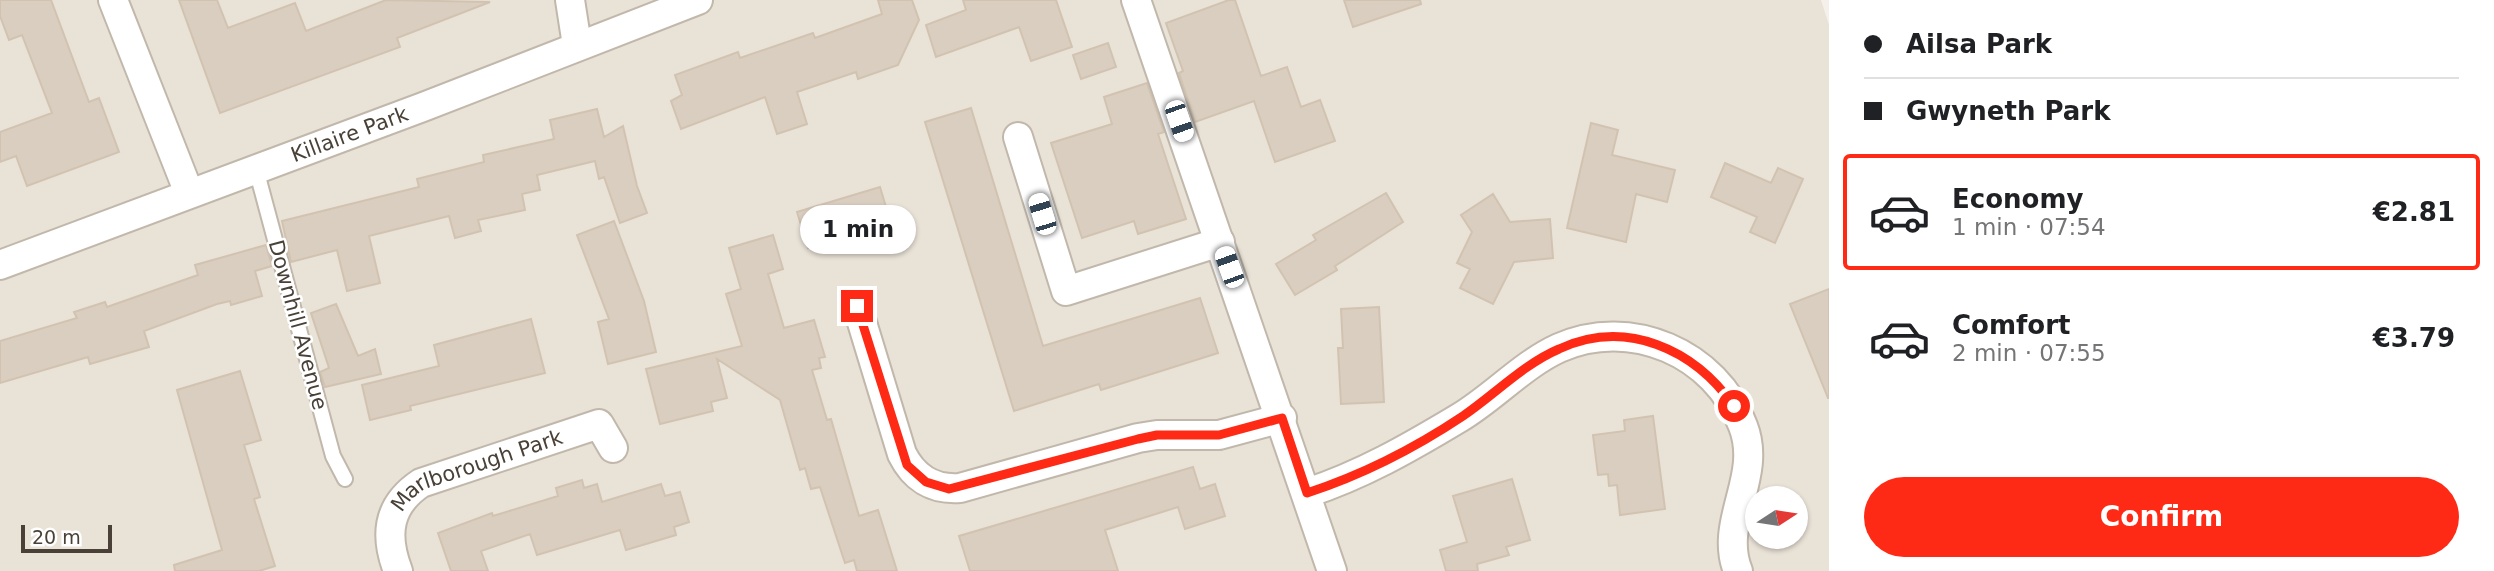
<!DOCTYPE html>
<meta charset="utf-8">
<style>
body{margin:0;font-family:"DejaVu Sans",sans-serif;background:#f2f2f2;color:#202124;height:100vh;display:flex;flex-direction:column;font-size:26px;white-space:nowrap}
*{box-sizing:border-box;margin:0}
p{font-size:23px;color:#757577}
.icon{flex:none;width:38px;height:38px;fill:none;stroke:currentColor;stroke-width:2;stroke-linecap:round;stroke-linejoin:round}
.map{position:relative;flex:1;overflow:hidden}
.side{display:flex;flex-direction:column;background:#fff;width:665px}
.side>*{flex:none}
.banner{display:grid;align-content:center;height:154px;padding:0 35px;background:#fff}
.needle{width:46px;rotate:78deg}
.tools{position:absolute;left:1745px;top:486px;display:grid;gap:14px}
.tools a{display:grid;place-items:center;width:63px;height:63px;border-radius:50%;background:#fff;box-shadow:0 2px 5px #0004;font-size:35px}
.scale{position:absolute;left:21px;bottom:18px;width:91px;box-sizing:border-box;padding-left:7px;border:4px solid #494137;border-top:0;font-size:19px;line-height:24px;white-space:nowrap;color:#494137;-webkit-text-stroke:5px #fff;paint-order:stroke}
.end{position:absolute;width:32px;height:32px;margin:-16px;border:9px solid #ff2a15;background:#fff;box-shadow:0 0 0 4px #fff}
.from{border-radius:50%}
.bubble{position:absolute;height:49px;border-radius:24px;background:#fff;box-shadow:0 2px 5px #0004;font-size:23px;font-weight:800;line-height:49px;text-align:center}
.car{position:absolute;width:21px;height:42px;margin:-21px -10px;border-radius:9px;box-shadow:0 0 5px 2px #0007;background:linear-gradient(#fff 24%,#345 0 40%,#fff 0 76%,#345 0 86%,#fff 0)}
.banner b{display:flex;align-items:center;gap:24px;height:66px;font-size:26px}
.banner b+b{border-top:2px solid #e0e0e0}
.banner i{width:18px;height:18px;background:#202124}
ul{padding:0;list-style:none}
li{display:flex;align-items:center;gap:21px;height:116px;margin:0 14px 10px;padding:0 21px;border:4px solid transparent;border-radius:7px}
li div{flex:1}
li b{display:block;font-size:26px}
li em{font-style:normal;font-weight:800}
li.current{border-color:#ff2a15}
li>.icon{width:63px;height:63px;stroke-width:1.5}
.primary-button{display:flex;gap:14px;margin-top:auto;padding:14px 35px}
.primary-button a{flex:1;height:80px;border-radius:42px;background:#ff2a15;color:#fff;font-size:28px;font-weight:800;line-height:80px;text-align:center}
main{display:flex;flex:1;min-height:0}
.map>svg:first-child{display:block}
.residential{fill:#e9e2d7;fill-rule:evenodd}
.building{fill:#dacec1;stroke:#d2c3b1;stroke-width:2}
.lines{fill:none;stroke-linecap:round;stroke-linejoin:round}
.lane-casing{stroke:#c1b8ab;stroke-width:18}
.street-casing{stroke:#c1b8ab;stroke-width:32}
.lane{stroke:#fff;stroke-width:14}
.street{stroke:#fff;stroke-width:28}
.route{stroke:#ff2a15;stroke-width:9}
.labels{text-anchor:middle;stroke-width:5;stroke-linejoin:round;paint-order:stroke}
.street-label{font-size:21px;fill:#494137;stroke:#fff}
</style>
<main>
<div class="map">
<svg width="1829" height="571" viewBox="0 0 1829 571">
<rect width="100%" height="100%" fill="#f5f0e9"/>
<path class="residential" d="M0,0h1821l8,25v546h-1829zM1757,499h39v38h-39z"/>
<path class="building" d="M0,0h51l38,102 10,-4 20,54 -92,34 -11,-30 -16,6v-30l52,-19 -30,-78 -13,5 -9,-24z
M179,0h38l11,28 67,-25 11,28 80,-31 104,2 -93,36 3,9 -180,66z
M878,0h34l7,20 -21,45 -40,14 -2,-7 -59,20 10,32 -30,10 -12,-37 -84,32 -10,-28 11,-6 -7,-20 63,-23 2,6 73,-25 2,5 67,-24z
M963,0h93l16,47 -41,14 -12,-34 -83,30 -10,-32 40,-15z
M1229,0h6l26,76 26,-9 14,40 19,-7 15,41 -60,21 -21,-61 -59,21 -16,-49 4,-2 -17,-48z
M1344,0h76l1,4 -68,23z
M1108,43l8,24 -35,12 -8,-24z
M1147,83l17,49 -6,2 28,85 -48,15 -4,-13 -52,17 -31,-95 61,-19 -8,-27z
M971,108l72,238 157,-48 18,55 -117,37 -2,-6 -85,27 -89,-289z
M597,109l7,28 19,-11 14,60 10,27 -27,10 -16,-46 -5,2 -4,-18 -58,14 3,15 -18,4 3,16 -47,10 3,11 -26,7 -6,-22 -80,20 11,47 -33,8 -10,-41 -46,12 -9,-41 137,-34 -2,-8 67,-17 -1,-7 71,-16 -4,-19z
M1591,123l27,7 -6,25 63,15 -8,32 -31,-8 -10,48 -59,-14z
M1725,163l46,20 7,-15 25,11 -28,64 -25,-11 7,-15 -46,-20z
M880,187l15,50 -46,14 -4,-14 -37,11 -11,-36z
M1386,193l17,29 -68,44 2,4 -42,25 -19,-31 40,-24 -3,-5z
M1493,194l17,28 40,-3 3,39 -39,4 -21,42 -33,-16 10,-19 -13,-6 15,-31 -11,-17z
M614,221l30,80 12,51 -48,12 -10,-42 11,-3 -32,-84z
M773,235l10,34 -15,5 16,54 30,-8 11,37 -6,1 2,10 -9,2 15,50 4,-1 28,97 19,-6 19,61h-40l-3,-11 -9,3 -25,-76 -9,2 -6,-21 -5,2 -20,-70 -63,-41 10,39 -16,4 2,9 -53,13 -14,-55 96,-23 -16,-52 15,-5 -12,-41z
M266,245l6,21 -17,5 7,25 -31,9 -1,-4 -13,3 -73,27 5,16 -59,17 -2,-7 -88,26v-42l77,-23 -3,-6 31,-10 2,5 91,-32 -3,-10z
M1829,289v109h-1l-38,-94z
M336,304l22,52 17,-7 6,25 -56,13 -5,-15 9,-4 -18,-55z
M1379,307l5,95 -43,2 -3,-56h5l-2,-39z
M531,319l14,54 -135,33 1,4 -41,10 -8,-35 77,-19 -5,-21z
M240,371l21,69 -17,5 16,52 -6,2 21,67 -16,5h-84l-1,-6 48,-15 -45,-160z
M1653,416l12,93 -45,6 -3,-30 -8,1 -1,-12 -10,1 -5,-40 32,-4 -1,-11z
M1193,467l7,22 15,-5 10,32 -40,13 -7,-22 -73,23 13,41h-148l-11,-35z
M1512,479l18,61 -24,7 3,8 -32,9 1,7h-32l-6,-21 27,-8 -14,-46z
M582,480l2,8 13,-4 5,18 59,-18 4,12 15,-4 9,30 -15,5 2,8 -50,15 -6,-20 -83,25 -7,-21 -49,17 7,20h-37l-13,-38 54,-20 1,3 65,-20 -2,-8z"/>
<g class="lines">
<g class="lane-casing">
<path id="lane" d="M256,169l77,287 12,23"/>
</g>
<g class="street-casing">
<g id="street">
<path d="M113,0l76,193"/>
<path d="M570,0l7,45"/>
<path d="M1136,0l196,571"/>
<path d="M1018,137l48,154 154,-49"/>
<path id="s1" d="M0,265l423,-158 275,-107"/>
<path d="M857,306l45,148c12,24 31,36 58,34l178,-50 19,-3h62l63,-17"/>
<path d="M1307,493c55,-18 102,-45 152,-75 34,-20 63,-53 100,-70 71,-32 157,5 184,78 20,51 -25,96 -5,145"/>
<path id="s2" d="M398,571c-14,-36 -10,-66 23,-88l178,-59 14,24"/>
</g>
</g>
<use href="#lane" class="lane"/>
<use href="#street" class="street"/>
</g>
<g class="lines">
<path class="route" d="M857,306l50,159 19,17 23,7 189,-50 19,-4h62l63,-17 25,75c55,-18 108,-45 156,-77 32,-22 61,-52 96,-67 67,-31 135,0 175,57"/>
</g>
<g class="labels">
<g class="street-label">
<text dy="7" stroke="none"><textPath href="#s1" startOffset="373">Killaire Park</textPath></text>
<text transform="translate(298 325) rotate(75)" y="7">Downhill Avenue</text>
<text dy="7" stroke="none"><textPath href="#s2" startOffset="156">Marlborough Park</textPath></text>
</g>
</g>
</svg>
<div class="tools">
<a><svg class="needle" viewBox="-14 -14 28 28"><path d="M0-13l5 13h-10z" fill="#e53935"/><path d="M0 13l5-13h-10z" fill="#757577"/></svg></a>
</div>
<div class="scale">20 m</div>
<i class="end from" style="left:1734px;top:406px"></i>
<i class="end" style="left:857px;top:306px"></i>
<div class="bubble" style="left:800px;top:205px;width:116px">1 min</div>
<i class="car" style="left:1179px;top:121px;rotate:161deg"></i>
<i class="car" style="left:1042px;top:214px;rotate:343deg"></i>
<i class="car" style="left:1229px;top:267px;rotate:340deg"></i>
</div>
<section class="side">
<div class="banner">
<b><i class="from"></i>Ailsa Park</b>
<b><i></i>Gwyneth Park</b>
</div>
<ul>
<li class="current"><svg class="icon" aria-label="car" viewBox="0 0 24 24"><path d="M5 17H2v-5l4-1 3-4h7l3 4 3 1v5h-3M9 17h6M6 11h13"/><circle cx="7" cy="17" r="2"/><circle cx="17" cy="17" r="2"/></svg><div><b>Economy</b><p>1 min · 07:54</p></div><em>€2.81</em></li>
<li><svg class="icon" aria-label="car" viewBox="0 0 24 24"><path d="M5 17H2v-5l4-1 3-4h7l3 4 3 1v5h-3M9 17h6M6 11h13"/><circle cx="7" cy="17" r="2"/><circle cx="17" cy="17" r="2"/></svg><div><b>Comfort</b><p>2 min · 07:55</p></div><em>€3.79</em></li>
</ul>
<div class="primary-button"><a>Confirm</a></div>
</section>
</main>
